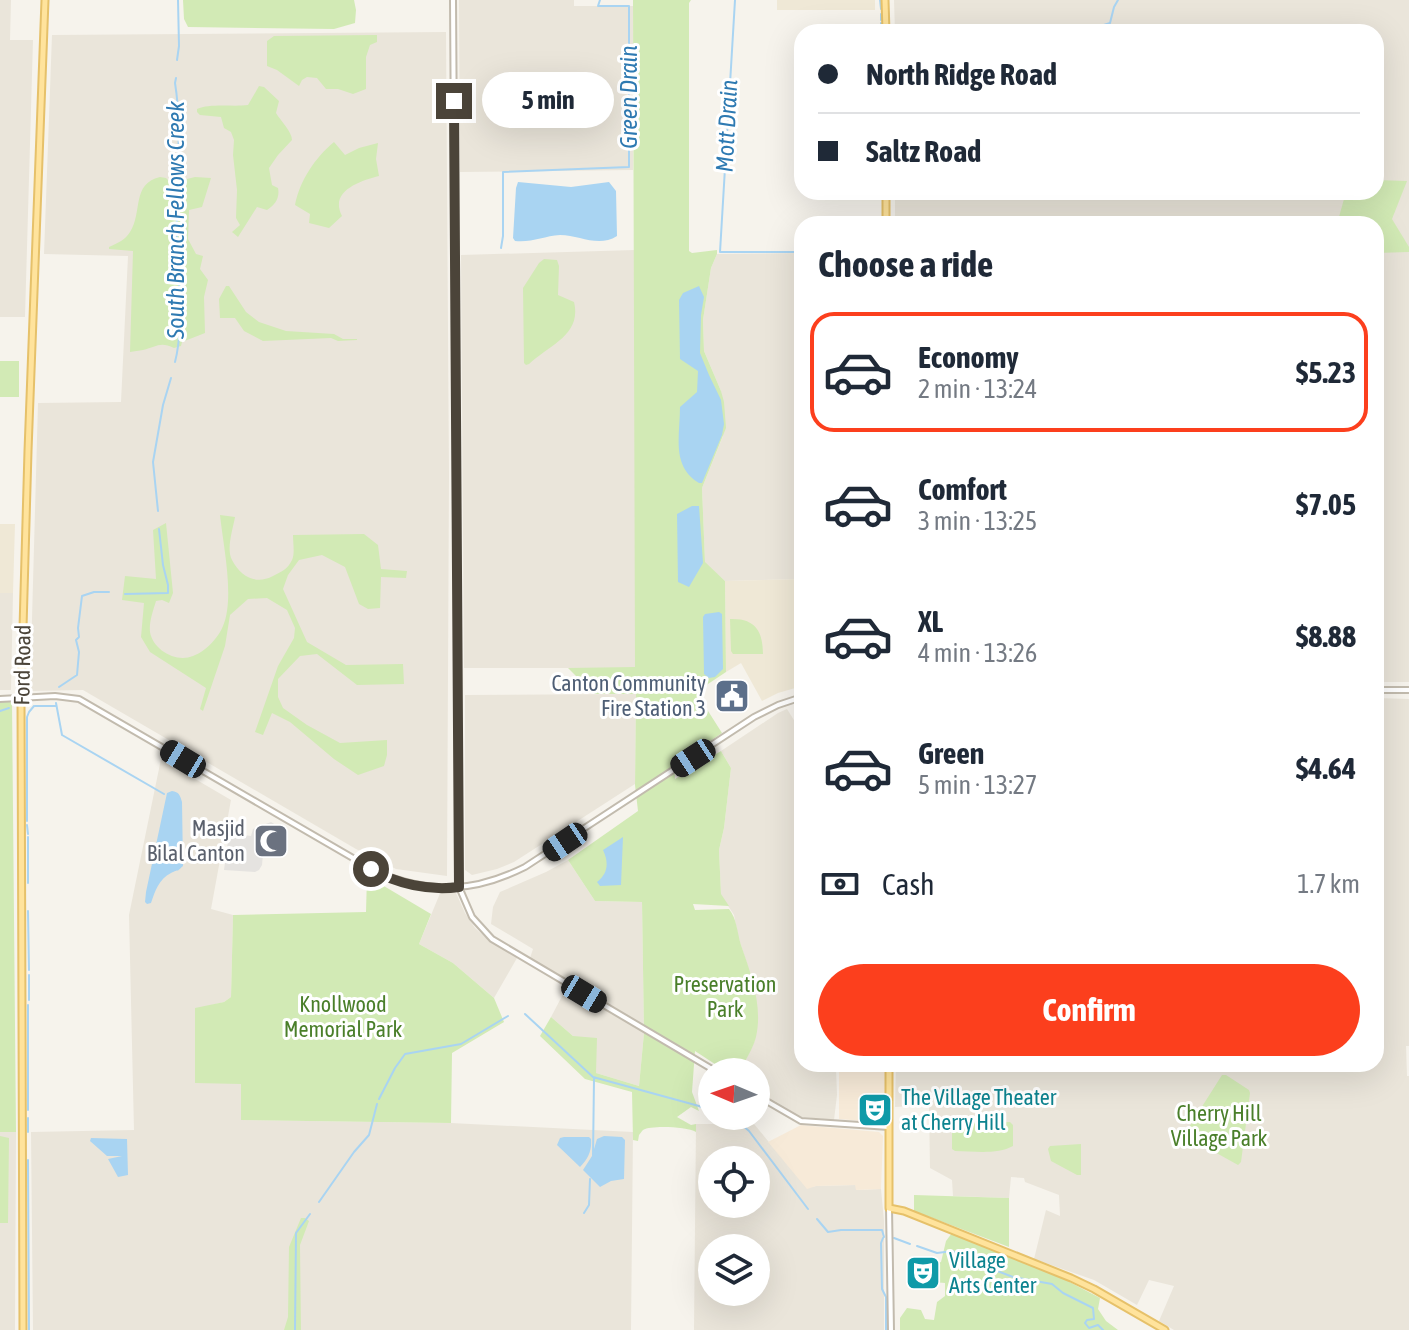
<!DOCTYPE html>
<meta charset="utf-8">
<style>
body{margin:0;font-family:"Asap Condensed",sans-serif;background:#f6f6f7;color:#1f2937;height:100vh;display:flex;flex-direction:column;font-size:30px;white-space:nowrap}
*{box-sizing:border-box;margin:0}
p{font-size:26px;color:#747a83}
.icon{flex:none;width:44px;height:44px;fill:none;stroke:currentColor;stroke-width:2;stroke-linecap:round;stroke-linejoin:round}
.map{position:relative;flex:1;overflow:hidden}
.panel{position:absolute;left:794px;top:216px;width:590px;height:856px;display:flex;flex-direction:column;background:#fff;border-radius:24px;box-shadow:0 8px 32px #0002}
.panel>*{flex:none}
.guide{position:absolute;left:794px;top:24px;width:590px;height:176px;border-radius:24px;box-shadow:0 8px 32px #0002;display:grid;align-content:center;height:176px;padding:0 24px;background:#fff}
.needle{width:52px;rotate:272deg}
.fabs{position:absolute;left:698px;top:1058px;display:grid;gap:16px}
.fabs a{display:grid;place-items:center;width:72px;height:72px;border-radius:50%;background:#fff;box-shadow:0 8px 32px #0002;font-size:40px}
.end{position:absolute;width:36px;height:36px;margin:-18px;border:10px solid #4b4439;background:#fff;box-shadow:0 0 0 4px #fff}
.from{border-radius:50%}
.bubble{position:absolute;height:56px;border-radius:28px;background:#fff;box-shadow:0 8px 32px #0002;font-size:26px;font-weight:700;line-height:56px;text-align:center}
.car{position:absolute;width:24px;height:48px;margin:-24px -12px;border-radius:10px;box-shadow:0 0 6px 2px #0007;background:linear-gradient(#222 24%,#8ab4d8 0 40%,#222 0 76%,#8ab4d8 0 86%,#222 0)}
.guide b{display:flex;align-items:center;gap:28px;height:76px;font-size:30px}
.guide b+b{border-top:2px solid #e0e1e3}
.guide i{width:20px;height:20px;background:#1f2937}
ul{padding:0;list-style:none}
li{display:flex;align-items:center;gap:24px;height:120px;margin:0 16px 12px;padding:0 8px;border:4px solid transparent;border-radius:24px}
li div{flex:1}
li b{display:block;font-size:30px}
li em{font-style:normal;font-weight:700}
li.active{border-color:#fc3f1d}
li>.icon{width:72px;height:72px;stroke-width:1.5}
h2{padding:0 24px;font-size:36px;line-height:96px}
.pay{display:flex;align-items:center;gap:20px;height:88px;padding:0 24px;font-size:30px}
.pay p{margin-inline-start:auto}
.cta{display:flex;gap:16px;margin-top:auto;padding:16px 24px}
.cta a{flex:1;height:92px;border-radius:48px;background:#fc3f1d;color:#fff;font-size:32px;font-weight:700;line-height:92px;text-align:center}
.map>svg:first-child{display:block}
.residential{fill:#eae5da;fill-rule:evenodd}
.commercial{fill:#f7ead8}
.education{fill:#efe8d6}
.green{fill:#d2eab5}
.parking{fill:#e5e3e0}
.water{fill:#a9d4f2}
.lines{fill:none;stroke-linecap:round;stroke-linejoin:round}
.stream{stroke:#a9d4f2;stroke-width:2}
.minor-casing{stroke:#c2bbae;stroke-width:8}
.major-casing{stroke:#e6c16a;stroke-width:9}
.minor{stroke:#fff;stroke-width:4}
.major{stroke:#ffe39c;stroke-width:5}
.route{stroke:#4b4439;stroke-width:10}
.labels{text-anchor:middle;stroke-width:6;stroke-linejoin:round;paint-order:stroke}
.street-label{font-size:22px;fill:#4b4439;stroke:#fff}
.service-label{font-size:22px;fill:#4e5e75;stroke:#fff;text-anchor:end}
.worship-label{font-size:22px;fill:#5b616d;stroke:#fff;text-anchor:end}
.park-label{font-size:22px;fill:#4a7f2a;stroke:#fff}
.culture-label{font-size:22px;fill:#0d838f;stroke:#fff;text-anchor:start}
.water-label{font-size:24px;font-style:italic;fill:#2e7ab2;stroke:#fff}
</style>
<div class="map">
<svg width="1409" height="1330" viewBox="0 0 1409 1330">
<rect width="100%" height="100%" fill="#f6f3ec"/>
<path class="residential" d="M0,0h11l-1,40h23l-8,277h-25z
M459,0h115v6h59v164l-173,2z
M894,0h515v682h-33v-458h-481v-32h481v-160h-481z
M446,32l3,443 -2,401 -51,-7 -40,-20 -273,-159 -53,1 8,-288 83,-1 7,-146 -84,-2 8,-219z
M635,250v418h-171l-3,-413z
M802,253v326l-77,2 -20,-18 -3,-75 21,-52 -2,-45 -17,-40 -1,-31 8,-52 6,-14z
M0,593h13l-2,97h-11z
M636,694l-1,90 -121,78 -17,7 -25,6 -7,-5v-175z
M1376,698l33,1v347h-3l1,30h2v254h-235l-15,-9 15,-35 -25,-6 -12,25 -43,-25 -60,-21 12,-49 14,6 -1,-21 -34,-13 -1,-4 -13,-1 -2,21 -56,-2 -1,-16 -22,-12 -1,-63 -34,2 1,-43h480z
M787,709l15,24v331h58l-21,1 -3,3 1,27 -3,25 -32,-3 -46,-27v-18h-16l15,-32 2,-27 -9,-46 -10,-31 -4,-21 -13,-20 -2,-45 5,-22 7,-60 -10,-17 57,-38z
M161,759l70,41 -20,109 22,6 -2,82 -7,5 -12,3 29,79v36l210,3 182,9 -2,198h-598l-2,-198 103,-2 -5,-215z
M568,860l27,41 47,1 2,131 -5,53 -43,-13 -23,-37 -22,-19 19,-36 -40,-23 3,-9 -42,-25 2,-17 7,-15 46,-20z
M452,890l4,3 9,20 10,15 10,9 32,21 -23,40 -41,-35 -34,-19 22,-53z
M696,1124h58l53,64 9,-2 40,-1 1,5 24,-1 3,32v109h-190zM712,1160h44v44h-44zM712,1248h44v44h-44z
M0,1132h16l-1,198h-15z"/>
<path class="commercial" d="M869,1064h17l-1,53 -3,4 -6,1 -37,-3v-49l21,-2z
M801,1125l78,7 4,4 -2,53 -25,1 -1,-5 -39,1 -9,3 -39,-47z"/>
<path class="education" d="M777,0h98v10h-98z
M0,524h15l-2,69h-13z
M802,579v107l-24,7 -16,8 -21,-38 -15,9 -1,-91z"/>
<path class="green" d="M183,0h171l2,10 -1,13 -21,6 -146,-2 -4,-8z
M633,0h58l-2,3v248l3,2 25,-3v4l-6,14 -8,52 1,31 17,40 3,11 2,26 -24,60 3,74 20,19 1,91 -30,20 26,41 -48,33 1,13 46,-28 10,17 -7,60 -5,22 2,44 8,12 -36,-2 2,6 34,-1c8,10 8,23 12,36 10,29 22,61 15,92 -3,12 -11,23 -16,35h-13l-32,-21 -3,41 7,19 -8,-4 -14,10 14,8 5,-1v8c-9,-5 -44,-7 -53,-2 -2,2 -3,4 -4,5l-1,6 -5,-1 -1,-48 -47,-13 -45,-43 11,-19 22,19 24,2 -1,35 43,13 5,-53 -2,-131 -47,-1 -27,-41 70,-49 -3,-26 1,-91h-42l-26,-26 67,-1z
M377,35v7l-7,3 -4,12v32l-13,5 -15,-5h-12l-9,-11 -10,-1 -5,3 -3,6 -22,-16 -10,-4v-25l7,-5z
M259,86l5,1 15,14 -3,12c5,8 16,19 16,27l-14,15 -9,13 3,17 6,3c2,10 -3,17 -11,22l-10,-3 -19,30 -6,-5 8,-7 -4,-7 1,-28 -4,-35 1,-15 -3,-8 -7,-4 -3,-11 -21,-2 -3,-3v-3c13,-6 36,-2 51,-4z
M334,142l11,13 14,-7 19,-5 -2,16 3,17c-19,5 -50,15 -37,40l-13,12 -20,-5 1,-9 -15,-9c5,-25 20,-47 39,-63z
M160,177l6,1 5,5 24,-6 16,1 -9,29 -13,3 -1,29 8,15 7,2 -3,13 8,11 -4,17 1,36 -23,9 -1,4 -7,2c-14,-7 -18,-1 -31,2 -4,1 -9,1 -13,2l3,-101 -24,-2v-2c9,-4 16,-7 21,-15 13,-20 1,-48 30,-55z
M1376,180l31,1 -15,38 17,28v5l-33,1v-29h-39l7,-25 -1,-7h33z
M544,259l13,1 2,6 -1,29 16,7c8,33 -25,43 -45,62l-3,1 -2,-2 -1,-75 16,-25z
M226,286h3l17,26 13,10 27,9 48,3 9,5h14v1l-19,1 -7,-3 -68,3 -19,-10 -9,-13h-15l-1,-19z
M0,361h19v36h-19z
M220,515l15,2c-2,12 -9,32 -3,43 9,17 24,25 41,16 8,-4 15,-7 19,-16 3,-6 1,-17 1,-25l71,-1 14,11 3,24 26,2 -1,7 -25,-1 -1,31 -12,1 -9,-5 -14,-37 -23,-12 -23,5 -11,15 -5,14 24,53 39,23 57,-1 1,20 -47,1 -40,-31 -17,2 -22,23v18l5,11 24,17 33,18 47,-3v15l-3,11 -26,9 -24,-16 -44,-37 -18,-9 -9,22 -8,-3 23,-66 16,-28 1,-10 -8,-18 -20,-12 -19,1 -18,16 -5,31 -22,65 -3,-2 6,-21 -56,-36 -9,-15 3,-34 -22,-3 3,-24 31,3 -3,-49 13,-7 7,70 -4,10 -7,-3 -6,1c-3,10 -7,21 -6,31 3,18 26,31 43,24 12,-4 26,-19 30,-30 12,-28 0,-81 -3,-111z
M730,619c25,-1 33,12 33,35h-30l-2,-3z
M0,702h12l4,430h-16z
M367,876l64,38 -12,30 34,19 41,35 10,24 -52,31 -1,70 -210,-3v-36l-46,-1v-75l29,-6 7,-5 2,-82 133,-3z
M1222,1075h4l23,15 1,3 -9,69 -3,3 -54,-30z
M1010,1122l3,3v21c-16,9 -40,5 -58,5l-3,-2v-23l3,-3z
M0,1136l9,2 -1,85h-8z
M1081,1144v31h-4l-26,-14 -3,-12 2,-3z
M914,1195l95,3v49l-95,-36z
M301,1218h4l4,3 -9,24 1,85h-17l4,-13 1,-70z
M952,1233l106,43 42,22 -2,11 8,12 12,9h-218v-12l7,-10 14,2 4,9 9,1 3,-18 8,-6v-13l-11,-1 -1,-18 8,-2 5,-21z"/>
<path class="parking" d="M271,822l5,3 -3,3 -8,4 -3,33 -3,5 -4,2 -31,-2 5,-37 22,3 2,-7z"/>
<path class="water" d="M518,182l53,5 38,-5 7,9 1,45c-19,12 -37,-1 -57,-1 -16,1 -29,8 -45,6l-2,-3 3,-50z
M699,286l5,11 -3,18 -1,38 9,22 12,25 3,24 -2,11 -20,48h-3c-28,-17 -19,-47 -19,-76l17,-15 1,-21 -18,-12 -1,-59 4,-7z
M692,506h7l4,57 -14,24 -11,-5 -1,-68z
M719,612l3,2 1,55 -8,8 -6,1 -5,-4 -1,-57 2,-3z
M172,791c7,1 8,4 10,11l1,64c-10,9 0,1 -12,7 -12,6 -16,18 -20,30l-4,1 -2,-2 1,-10 21,-99z
M623,837l-2,48 -21,1 -3,-4c11,-9 12,-19 6,-32z
M604,1136l18,1 3,3 -1,39 -13,2 -11,6 -17,-17 9,-14 5,-17z
M564,1137h25l2,2c1,12 -3,20 -11,28l-23,-22 3,-7z
M91,1138l36,1 1,36 -10,2 -10,-18 14,-3h-15l-17,-15z"/>
<g class="lines">
<path class="stream" d="M735,0l-15,252h82
M880,0l1,9
M881,14v6
M881,23v9
M1082,32l28,-9 4,-16 4,-7
M177,60l2,-14 -1,-46
M501,248l2,-12v-64l126,-5v-161h-31l2,-6
M175,362c6,-23 5,-49 4,-72 0,-10 2,-21 1,-31 0,-6 -4,-12 -4,-18 0,-4 2,-8 1,-12 -2,-48 6,-97 -2,-146l1,-5
M158,511l-5,-49 10,-57 8,-27
M125,594l43,-1v-8l-5,-20 -4,-36
M59,687l18,-12 2,-23 -3,-12 3,-3 -1,-9 4,-32 12,-4h15
M56,703l6,32 102,59
M35,706h21
M0,711l9,-3
M27,821v-104l2,-5 5,-6
M27,825l1,9
M28,837v46
M28,911l1,59
M29,975v25
M525,1014l68,63 106,29 13,6
M379,1099l16,-31 10,-14 56,-10 47,-28
M28,1110v-105
M722,1116l19,8 8,7 59,78
M28,1118v14
M593,1156l1,-77
M28,1160l1,170
M319,1202l35,-50 15,-17 8,-31
M584,1213l5,-8 1,-26
M817,1219l11,13 13,-2h41l2,7
M883,1238l-2,5 1,46 4,8v33
M894,1238l16,6
M917,1246l20,7 16,-2 11,12 10,1 8,6 10,-1 21,8 39,7 11,9 30,15 1,11 -7,1 -2,3 4,5 9,-3 5,5
M295,1330l1,-97 14,-19"/>
<g class="minor-casing">
<path id="minor" d="M453,0l6,887 13,30 20,22 225,133
M1376,690h33
M0,699l55,-3 24,3 298,173c53,22 96,21 148,-5l229,-150 24,-12 24,-8
M756,1095l45,26 88,6
M889,1208l2,122"/>
</g>
<g class="major-casing">
<path id="major" d="M885,0l1,32
M886,192v32
M889,1064v144l15,3 167,67 23,11 71,41
M23,1330l-2,-631 7,-248 17,-451"/>
</g>
<use href="#minor" class="minor"/>
<use href="#major" class="major"/>
</g>
<g class="lines">
<path class="route" d="M371,869c26,15 58,22 88,18l-5,-786"/>
</g>
<defs>
<g id="civic-square" transform="scale(1.8)"><rect x="-9" y="-9" width="18" height="18" rx="4" fill="#5c6f8a" stroke="#fff"/><path d="M-.6-6.5H3V-4.5H.6V-3L4-1V1h2V6H-6V1h2V-1L-.6-3ZM-1.2 2.5V6h2.4V2.5Z" fill="#fff"/></g>
<g id="mosque-square" transform="scale(1.8)"><rect x="-9" y="-9" width="18" height="18" rx="4" fill="#6b7280" stroke="#fff"/><path d="M3.5-4.9A6 6 0 1 0 3.5 4.9A5 5 0 1 1 3.5-4.9Z" fill="#fff"/></g>
<g id="theatre-square" transform="scale(1.8)"><rect x="-9" y="-9" width="18" height="18" rx="4" fill="#0f9aa8" stroke="#fff"/><path d="M-5-5.5Q0-4 5-5.5V0Q5 5 0 6Q-5 5-5 0ZM-3.3-2.5H-1v1.5H-3.3ZM1-2.5H3.3v1.5H1ZM-2.8 1Q0 5.5 2.8 1Z" fill="#fff"/></g>
</defs>
<g fill-rule="evenodd">
<use href="#civic-square" x="732" y="696"/>
<use href="#mosque-square" x="271" y="841"/>
<use href="#theatre-square" x="875" y="1110"/>
<use href="#theatre-square" x="923" y="1273"/>
</g>
<g class="labels">
<g class="street-label">
<text transform="translate(22 665) rotate(-89)" y="8">Ford Road</text>
</g>
<g class="service-label">
<text x="706" y="691">Canton Community<tspan x="706" dy="25">Fire Station 3</tspan></text>
</g>
<g class="worship-label">
<text x="245" y="836">Masjid<tspan x="245" dy="25">Bilal Canton</tspan></text>
</g>
<g class="park-label">
<text x="725" y="992">Preservation<tspan x="725" dy="25">Park</tspan></text>
<text x="343" y="1012">Knollwood<tspan x="343" dy="25">Memorial Park</tspan></text>
<text x="1219" y="1121">Cherry Hill<tspan x="1219" dy="25">Village Park</tspan></text>
</g>
<g class="culture-label">
<text x="901" y="1105">The Village Theater<tspan x="901" dy="25">at Cherry Hill</tspan></text>
<text x="949" y="1268">Village<tspan x="949" dy="25">Arts Center</tspan></text>
</g>
<g class="water-label">
<text transform="translate(629 97) rotate(-90)" y="8">Green Drain</text>
<text transform="translate(727 126) rotate(-87)" y="8">Mott Drain</text>
<text transform="translate(176 220) rotate(-90)" y="8">South Branch Fellows Creek</text>
</g>
</g>
</svg>
<div class="fabs">
<a><svg class="needle" viewBox="-14 -14 28 28"><path d="M0-13l5 13h-10z" fill="#e53935"/><path d="M0 13l5-13h-10z" fill="#747a83"/></svg></a>
<a><svg class="icon" aria-label="locate" viewBox="0 0 24 24"><circle cx="12" cy="12" r="6"/><path d="M12 2v4M12 18v4M2 12h4M18 12h4"/></svg></a>
<a><svg class="icon" aria-label="layers" viewBox="0 0 24 24"><path d="M12 4l9 5-9 5-9-5zM3 14l9 5 9-5"/></svg></a>
</div>
<i class="end from" style="left:371px;top:869px"></i>
<i class="end" style="left:454px;top:101px"></i>
<div class="bubble" style="left:482px;top:72px;width:132px">5 min</div>
<i class="car" style="left:693px;top:758px;rotate:237deg"></i>
<i class="car" style="left:183px;top:759px;rotate:301deg"></i>
<i class="car" style="left:565px;top:842px;rotate:236deg"></i>
<i class="car" style="left:584px;top:994px;rotate:121deg"></i>
<div class="guide">
<b><i class="from"></i>North Ridge Road</b>
<b><i></i>Saltz Road</b>
</div>
<section class="panel">
<h2>Choose a ride</h2>
<ul>
<li class="active"><svg class="icon" aria-label="car" viewBox="0 0 24 24"><path d="M5 17H2v-5l4-1 3-4h7l3 4 3 1v5h-3M9 17h6M6 11h13"/><circle cx="7" cy="17" r="2"/><circle cx="17" cy="17" r="2"/></svg><div><b>Economy</b><p>2 min · 13:24</p></div><em>$5.23</em></li>
<li><svg class="icon" aria-label="car" viewBox="0 0 24 24"><path d="M5 17H2v-5l4-1 3-4h7l3 4 3 1v5h-3M9 17h6M6 11h13"/><circle cx="7" cy="17" r="2"/><circle cx="17" cy="17" r="2"/></svg><div><b>Comfort</b><p>3 min · 13:25</p></div><em>$7.05</em></li>
<li><svg class="icon" aria-label="car" viewBox="0 0 24 24"><path d="M5 17H2v-5l4-1 3-4h7l3 4 3 1v5h-3M9 17h6M6 11h13"/><circle cx="7" cy="17" r="2"/><circle cx="17" cy="17" r="2"/></svg><div><b>XL</b><p>4 min · 13:26</p></div><em>$8.88</em></li>
<li><svg class="icon" aria-label="car" viewBox="0 0 24 24"><path d="M5 17H2v-5l4-1 3-4h7l3 4 3 1v5h-3M9 17h6M6 11h13"/><circle cx="7" cy="17" r="2"/><circle cx="17" cy="17" r="2"/></svg><div><b>Green</b><p>5 min · 13:27</p></div><em>$4.64</em></li>
</ul>
<div class="pay"><svg class="icon" aria-label="cash" viewBox="0 0 24 24"><path d="M3 7h18v10H3z"/><circle cx="12" cy="12" r="2"/></svg>Cash<p>1.7 km</p></div>
<div class="cta"><a>Confirm</a></div>
</section>
</div>
